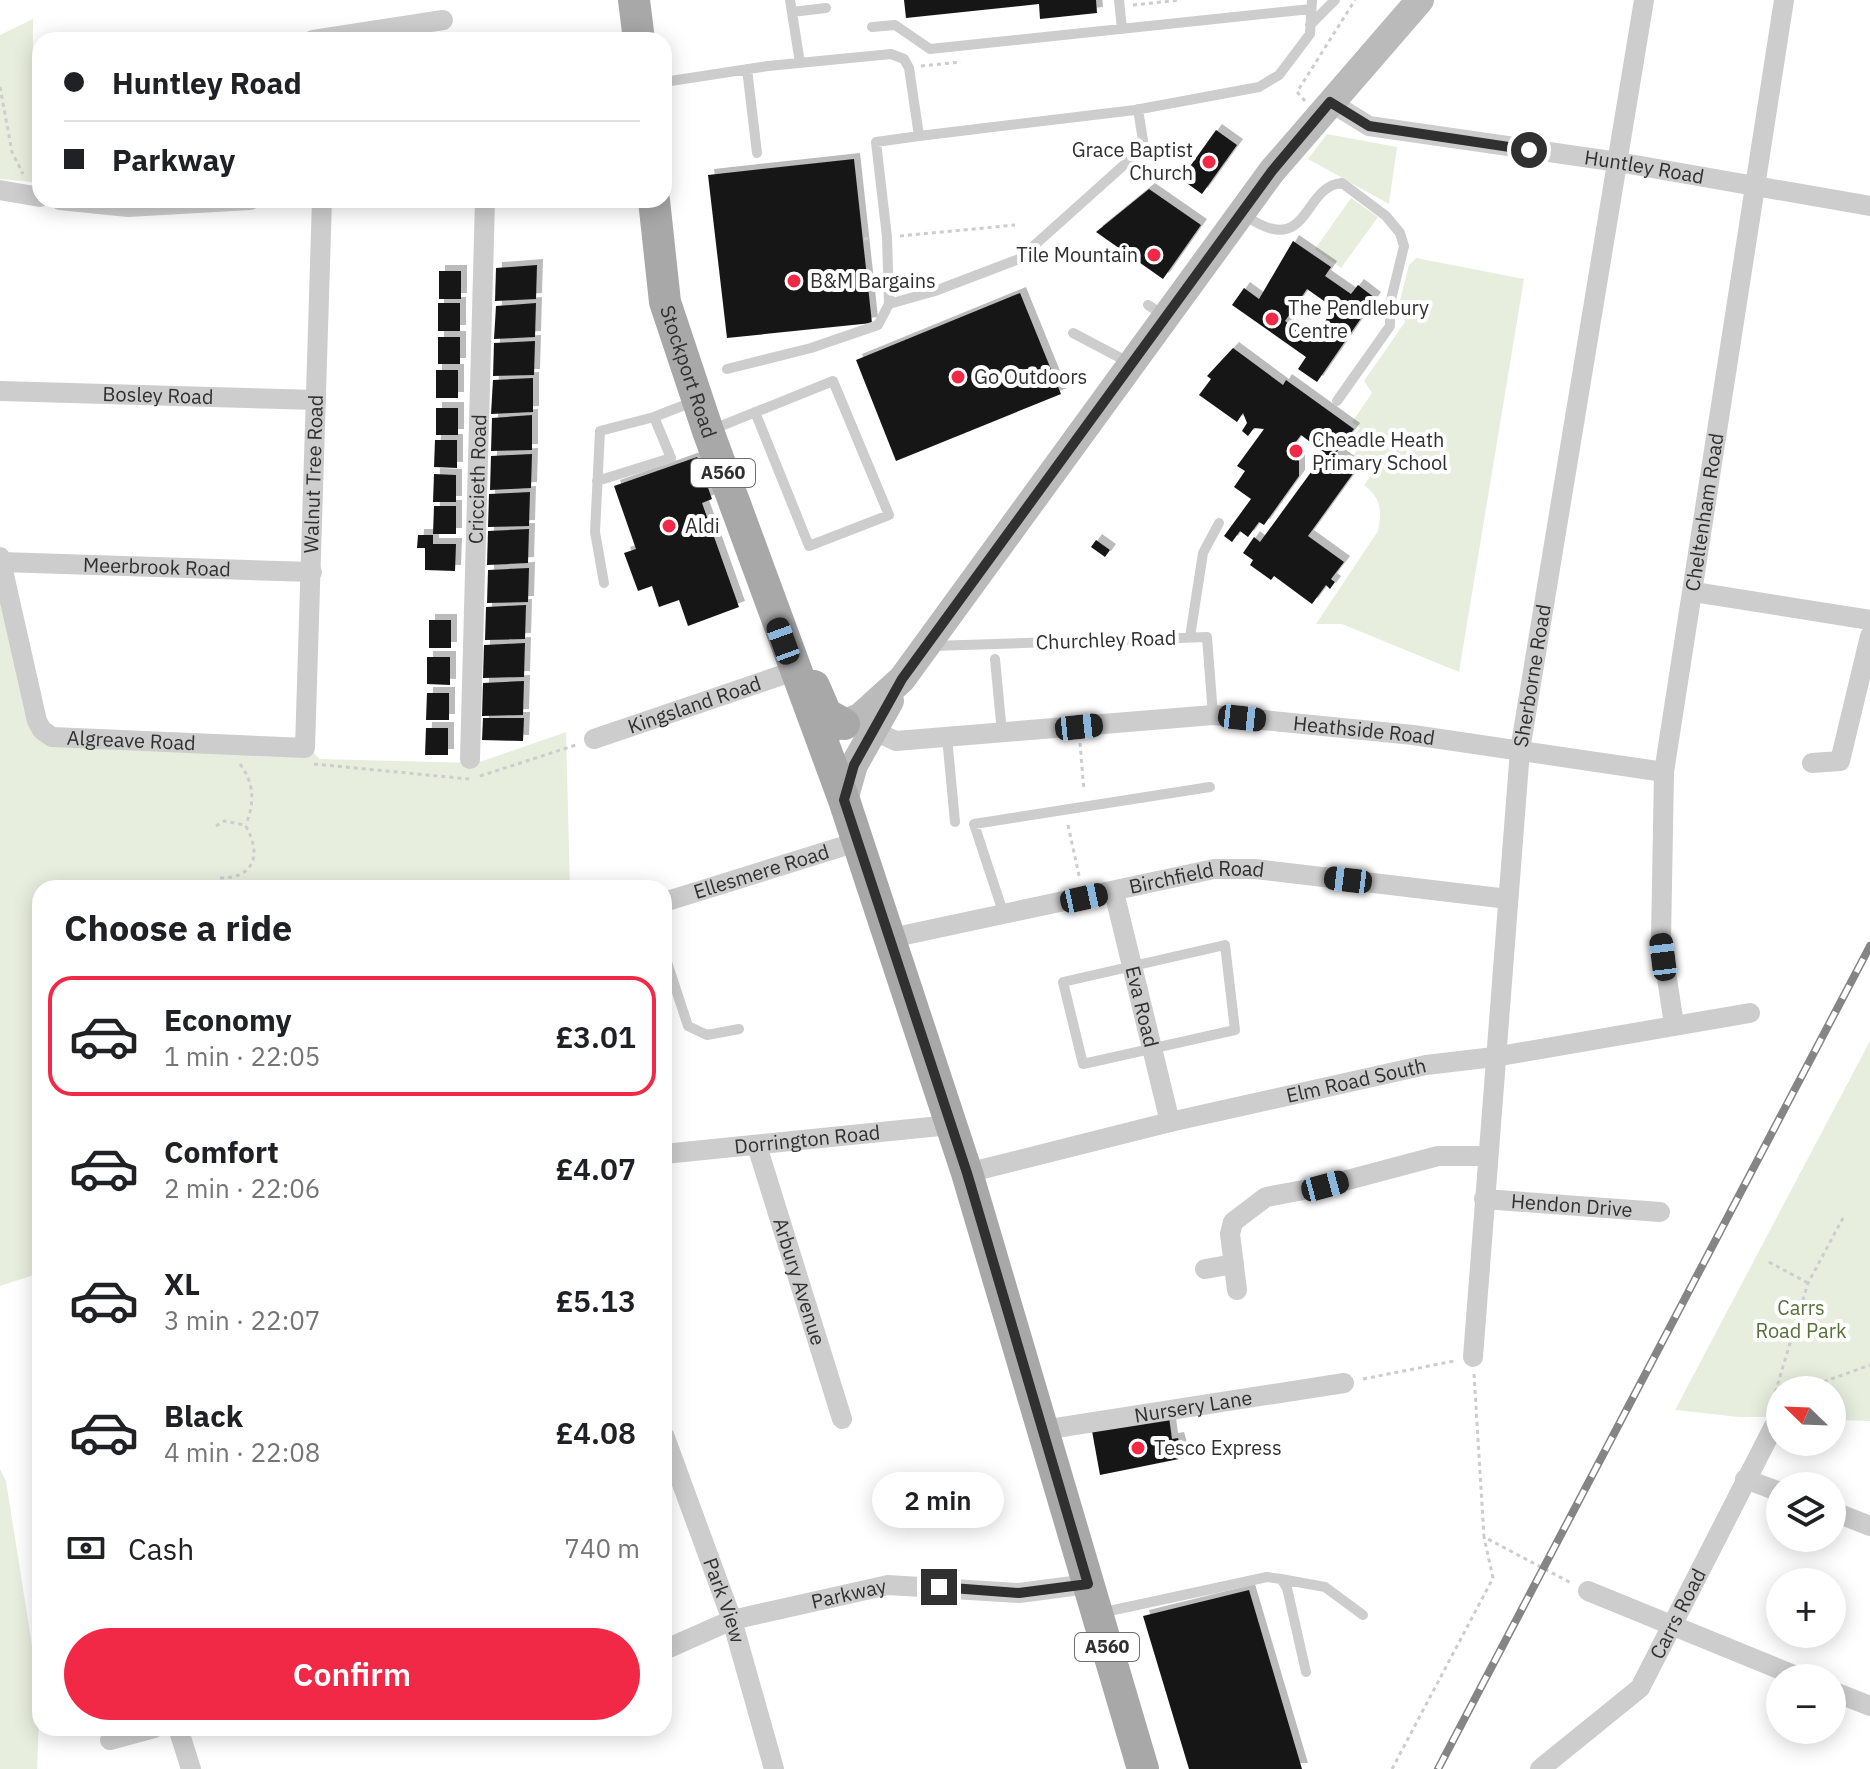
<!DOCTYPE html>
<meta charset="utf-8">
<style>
body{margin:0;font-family:"IBM Plex Sans",sans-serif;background:#f6f6f6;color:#202124;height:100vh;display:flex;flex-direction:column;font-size:30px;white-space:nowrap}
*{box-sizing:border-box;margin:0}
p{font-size:26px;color:#757577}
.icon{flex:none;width:44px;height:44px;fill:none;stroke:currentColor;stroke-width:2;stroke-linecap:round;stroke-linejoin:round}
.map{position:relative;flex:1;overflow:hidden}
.details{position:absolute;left:32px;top:880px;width:640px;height:856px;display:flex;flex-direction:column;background:#fff;border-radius:24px;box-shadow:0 4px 20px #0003}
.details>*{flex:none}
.top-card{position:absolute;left:32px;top:32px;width:640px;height:176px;border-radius:24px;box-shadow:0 4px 20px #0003;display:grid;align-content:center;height:176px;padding:0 32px;background:#fff}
.needle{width:52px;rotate:293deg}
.controls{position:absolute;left:1766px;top:1376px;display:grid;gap:16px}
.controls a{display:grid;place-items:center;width:80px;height:80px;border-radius:50%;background:#fff;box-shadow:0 4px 20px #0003;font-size:40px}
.end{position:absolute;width:36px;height:36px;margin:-18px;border:10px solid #303030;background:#fff;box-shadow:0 0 0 4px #fff}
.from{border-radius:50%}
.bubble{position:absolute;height:56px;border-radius:28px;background:#fff;box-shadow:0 4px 20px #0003;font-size:26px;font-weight:600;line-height:56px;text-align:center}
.car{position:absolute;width:24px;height:48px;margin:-24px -12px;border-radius:10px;box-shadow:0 0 6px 2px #0007;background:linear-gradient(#222 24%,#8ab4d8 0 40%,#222 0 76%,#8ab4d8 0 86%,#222 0)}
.top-card b{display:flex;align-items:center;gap:28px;height:76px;font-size:30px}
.top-card b+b{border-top:2px solid #e0e0e0}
.top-card i{width:20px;height:20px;background:#202124}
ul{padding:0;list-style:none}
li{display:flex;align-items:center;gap:24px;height:120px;margin:0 16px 12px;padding:0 16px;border:4px solid transparent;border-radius:24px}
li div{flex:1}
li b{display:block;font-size:30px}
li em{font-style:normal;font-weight:600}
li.active{border-color:#f12947}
li>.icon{width:72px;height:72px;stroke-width:1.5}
h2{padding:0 32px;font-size:36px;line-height:96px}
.pay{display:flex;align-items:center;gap:20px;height:88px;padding:0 32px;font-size:30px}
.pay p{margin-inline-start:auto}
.primary-button{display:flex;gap:16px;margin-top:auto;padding:16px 32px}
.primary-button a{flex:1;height:92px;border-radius:48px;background:#f12947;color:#fff;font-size:32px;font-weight:600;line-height:92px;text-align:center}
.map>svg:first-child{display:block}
.green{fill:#e8eede}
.building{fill:#171717;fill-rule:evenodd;filter:url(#shadow)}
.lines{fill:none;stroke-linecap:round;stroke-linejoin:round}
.path{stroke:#cdcdcd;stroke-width:3;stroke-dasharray:4 4;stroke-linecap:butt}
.lane{stroke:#cdcdcd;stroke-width:10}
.street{stroke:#cdcdcd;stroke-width:20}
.secondary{stroke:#bababa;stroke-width:28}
.primary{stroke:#a8a8a8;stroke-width:32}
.rail-casing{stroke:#858585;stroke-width:8}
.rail{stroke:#fff;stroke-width:5;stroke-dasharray:15;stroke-linecap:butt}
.route{stroke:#303030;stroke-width:10}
.poi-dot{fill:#f12947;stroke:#fff;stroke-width:3}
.labels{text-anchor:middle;stroke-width:8;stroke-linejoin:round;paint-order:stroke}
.shield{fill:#fff;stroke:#6e6e6e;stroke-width:2}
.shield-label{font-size:18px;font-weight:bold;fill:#303030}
.poi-label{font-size:20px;fill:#303030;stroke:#fff;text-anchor:start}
.street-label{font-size:20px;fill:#303030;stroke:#fff}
.park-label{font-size:20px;fill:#57703a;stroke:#fff}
</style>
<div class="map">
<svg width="1870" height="1769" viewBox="0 0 1870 1769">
<defs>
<filter id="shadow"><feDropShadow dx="6" dy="-6" stdDeviation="0" flood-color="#0004"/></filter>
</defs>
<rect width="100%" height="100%" fill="#fff"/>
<path class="green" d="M33,19l-1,163 -32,-3v-144z
M1327,134l70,13 -8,57 -81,-45z
M1351,198l27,19 -37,51 -26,-19z
M1416,258l108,21 -65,393 -117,-48h-26l62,-93c4,-21 3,-33 -14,-46l10,-14 -21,-15 3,-4 -9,-6 13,-18 -8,-6 20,-29 -8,-12 41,-59 -6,-18 10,-39z
M0,591l36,140 273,17 11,11 157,4 89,-31 4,156h-530v385l-40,13z
M1870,1041v380l-38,-1v-30h-52v27h-41l-64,-7z
M0,1469l6,12 34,215 -3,73h-37z"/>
<path class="building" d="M904,0h192l1,13 -57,6 -1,-15 -133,14z
M1216,130l21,15 -35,49 -21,-15z
M854,159l18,164 -145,15 -19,-163z
M1149,189l52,36 -38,54 -67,-47z
M1293,241l38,26 -6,9 26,18 7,-9 17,13 -58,84 -19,-13 8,-12 -74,-52 12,-17 15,11zM1307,289l27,19 -22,32 -27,-19z
M537,265l-1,34 -41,2 1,-33z
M439,271h22v28h-22z
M1020,293l41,101 -165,67 -40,-101z
M438,303h22v28h-22z
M536,303l-1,34 -41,2 2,-33z
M438,337h22v27h-22z
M535,341l-1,34 -41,1 1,-33z
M1233,348l50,37 3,-5 68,49 -18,24 21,15 -49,68 36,26 -13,17 4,3 -5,7 -4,-4 -14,19 -38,-28 -3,4 -21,-15 3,-5 -10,-7 11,-16 6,5 65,-89 -24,-18 -12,16 10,10v15l-35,49 -5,-3 -11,15 -8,-6 -8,11 -8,-6 27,-37 -17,-12 11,-16 -8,-5 27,-37 -10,-1 -6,8 -6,-5 5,-8 -4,-10 -6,9 -38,-27 12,-16 -4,-3z
M436,370h22v28h-22z
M533,378v34l-42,2 2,-34z
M436,408h22v27h-22z
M532,415v35l-41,1 1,-33z
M435,440h22v28l-23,-1z
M532,454l-1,34 -41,2 1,-34z
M697,457l15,42 -10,4 37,104 -51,19 -9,-26 -20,7 -7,-21 -14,5 -14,-38 12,-4 -22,-63z
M434,474l22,1v27h-23z
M530,492l-1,34 -41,1 1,-33z
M434,506h22v28h-23z
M529,529l-1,34 -41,2 1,-34z
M418,535h15v9h23l-1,27 -30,-1v-22h-8z
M1096,540l14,10 -5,7 -14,-10z
M529,568l-1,34 -41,1 1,-33z
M526,605l-1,34 -40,1 1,-33z
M429,620h22v28h-22z
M525,643l-1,34 -41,1 1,-33z
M427,657h23v28l-23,-1z
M524,681l-1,34 -41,1 1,-33z
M427,693h22v27h-23z
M483,718h41l-1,23 -41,-1z
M426,728h22v27h-23z
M1169,1417l3,22 6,-1 6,20 -84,17 -8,-44z
M1249,1590l53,179h-113l-46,-153z"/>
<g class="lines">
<path class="path" d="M1133,5l48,-5
M921,66l40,-4
M0,87l12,65 11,22
M1305,101l-8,-9 58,-92
M900,236l115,-11
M864,239l8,-1
M1080,743l4,48
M240,764c14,19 15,38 6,60
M314,764l155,15
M480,776l96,-31
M1068,825l12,55
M216,826l8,-5 21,4c18,30 9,54 -27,53
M1769,1262l39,21
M1474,1374l10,163 89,47
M1363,1379l91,-18
M1801,1390l69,-25
M1773,1400l35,-117 35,-65
M1392,1769l101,-191 -9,-41"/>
<path class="lane" d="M790,0l10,63
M1119,0l3,29
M792,12l34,-4
M1310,25l25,-25
M872,27l23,-2 35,24 381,-40
M747,69l10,84
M664,82l104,-16 123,-12 13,5 5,9 10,68 216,-26 124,-23 20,-12 31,-41 2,-34
M1243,214c67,48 58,-28 99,-31l44,33 14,17 4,13 -14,58v22l-53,75
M889,304l-2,-67 -11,-95 43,-6
M1148,305l17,11
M1073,333l57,30
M727,369l84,-21 67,-23 11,-21 46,-13 84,-32 125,-112 -6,-38
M711,430l122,-49 56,134 -80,31 -54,-134
M597,481l74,-23 -17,-41
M604,583l-9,-51 5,-101 54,-14 41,-16
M1190,637l13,-84 16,-30
M933,646l274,-9 6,78
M995,659l7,74
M947,737l8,85
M1004,915l-30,-91 236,-37
M1225,945l10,85 -152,34 -20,-82z
M664,953l24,73 19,9 32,-6
M1281,1579l44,8 38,28
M1100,1613l167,-36 14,2 6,9 19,84"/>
<g class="street">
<path d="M313,40l130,-20"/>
<path id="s1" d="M1330,102l39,24 249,36 252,44"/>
<path d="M0,190l40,7"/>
<path d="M60,200l68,7 122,-7"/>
<path id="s2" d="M0,391l316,9"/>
<path id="s3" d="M0,557l37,164 5,9 10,7 253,11 17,-548"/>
<path id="s4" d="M1,562l311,10"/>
<path d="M1694,592l176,28"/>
<path id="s5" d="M874,731l22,10 317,-26 200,20 251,37"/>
<path id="s6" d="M594,739l200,-68"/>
<path id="s7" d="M470,759l15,-559"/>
<path d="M1812,763l28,-2 30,-125"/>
<path id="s8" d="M1114,892l56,230"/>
<path id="s9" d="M664,902l193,-60"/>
<path id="s10" d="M891,938l323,-69h41l253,30"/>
<path id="s11" d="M1674,1024l-13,-84 3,-168 120,-772"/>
<path id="s12" d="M757,1146l85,273"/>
<path id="s13" d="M664,1154l286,-29"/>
<path id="s14" d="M967,1173l203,-51 256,-57 68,-8 256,-44"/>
<path id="s15" d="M1484,1199l176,13"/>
<path d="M1205,1269l29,-5"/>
<path d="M1237,1290l-7,-56 3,-12 33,-25 59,-11 113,-30h50"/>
<path id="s16" d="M1473,1357l47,-607 124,-750"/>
<path id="s17" d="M1043,1430l301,-47"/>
<path id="s18" d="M664,1435l68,185 42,149"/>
<path d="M1745,1479l35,13"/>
<path d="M1832,1511l38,15"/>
<path d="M1588,1591l213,87"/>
<path id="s19" d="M664,1650l68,-30 156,-35 131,8 69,-9"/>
<path d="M1832,1691l38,15"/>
<path d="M178,1728l13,41"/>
<path d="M110,1740l44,-12"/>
<path id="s20" d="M1540,1769l100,-81 134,-262"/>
</g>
<path class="secondary" d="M823,732l37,-15 42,-38 370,-508 148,-171
M844,800l10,-35 36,-64"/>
<g class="primary">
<path d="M634,0l5,40"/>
<path id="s21" d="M654,200l11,102 43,129 136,369 123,373 176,596"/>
<path d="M814,686l12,28 18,10"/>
</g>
<g class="rail-casing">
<path id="rail" d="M1438,1769l432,-823"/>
</g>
<use href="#rail" class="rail"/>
</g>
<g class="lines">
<path class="route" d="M939,1587l80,6 69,-9 -121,-411 -123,-373 10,-35 48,-86 370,-508 58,-69 39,24 160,24"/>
</g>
<g class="poi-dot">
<circle cx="1209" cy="162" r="8"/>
<circle cx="1154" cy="255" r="8"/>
<circle cx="794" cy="281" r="8"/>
<circle cx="1272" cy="319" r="8"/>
<circle cx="958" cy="377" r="8"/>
<circle cx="1296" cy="451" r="8"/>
<circle cx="669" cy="526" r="8"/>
<circle cx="1138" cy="1448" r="8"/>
</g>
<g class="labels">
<g class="shield">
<rect x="691" y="459" width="64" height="28" rx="6"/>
<rect x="1075" y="1633" width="64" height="28" rx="6"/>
</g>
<g class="shield-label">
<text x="723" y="479">A560</text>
<text x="1107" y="1653">A560</text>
</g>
<g class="poi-label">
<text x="1193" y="157" text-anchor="end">Grace Baptist<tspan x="1193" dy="23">Church</tspan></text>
<text x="1138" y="262" text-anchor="end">Tile Mountain</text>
<text x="810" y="288">B&amp;M Bargains</text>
<text x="1288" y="315">The Pendlebury<tspan x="1288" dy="23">Centre</tspan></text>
<text x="974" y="384">Go Outdoors</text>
<text x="1312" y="447">Cheadle Heath<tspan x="1312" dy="23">Primary School</tspan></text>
<text x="685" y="533">Aldi</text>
<text x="1154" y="1455">Tesco Express</text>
</g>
<g class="street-label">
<text dy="7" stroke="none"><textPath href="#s1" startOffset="324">Huntley Road</textPath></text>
<text dy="7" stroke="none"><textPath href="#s21" startOffset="176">Stockport Road</textPath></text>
<text dy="7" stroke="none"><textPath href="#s2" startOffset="158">Bosley Road</textPath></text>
<text dy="7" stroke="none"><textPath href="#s3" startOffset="718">Walnut Tree Road</textPath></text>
<text dy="7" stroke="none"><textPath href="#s7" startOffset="280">Criccieth Road</textPath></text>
<text dy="7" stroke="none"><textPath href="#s11" startOffset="516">Cheltenham Road</textPath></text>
<text dy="7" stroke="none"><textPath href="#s4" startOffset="156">Meerbrook Road</textPath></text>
<text transform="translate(1106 640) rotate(-2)" y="7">Churchley Road</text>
<text dy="7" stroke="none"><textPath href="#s16" startOffset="684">Sherborne Road</textPath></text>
<text dy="7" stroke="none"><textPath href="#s6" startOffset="106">Kingsland Road</textPath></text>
<text dy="7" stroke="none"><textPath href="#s5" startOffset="494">Heathside Road</textPath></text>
<text dy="7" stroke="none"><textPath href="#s3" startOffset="270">Algreave Road</textPath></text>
<text dy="7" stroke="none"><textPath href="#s9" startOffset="102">Ellesmere Road</textPath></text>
<text dy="7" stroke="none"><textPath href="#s10" startOffset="312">Birchfield Road</textPath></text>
<text dy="7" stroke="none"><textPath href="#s8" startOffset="118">Eva Road</textPath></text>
<text dy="7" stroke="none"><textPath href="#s14" startOffset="400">Elm Road South</textPath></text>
<text dy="7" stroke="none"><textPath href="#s13" startOffset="144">Dorrington Road</textPath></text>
<text dy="7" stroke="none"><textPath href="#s15" startOffset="88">Hendon Drive</textPath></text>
<text dy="7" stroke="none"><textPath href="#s12" startOffset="142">Arbury Avenue</textPath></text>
<text dy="7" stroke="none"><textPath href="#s17" startOffset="152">Nursery Lane</textPath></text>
<text dy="7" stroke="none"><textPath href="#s19" startOffset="194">Parkway</textPath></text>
<text dy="7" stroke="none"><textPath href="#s18" startOffset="176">Park View</textPath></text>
<text dy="7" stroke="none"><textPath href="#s20" startOffset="212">Carrs Road</textPath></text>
</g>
<g class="park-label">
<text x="1801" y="1315">Carrs<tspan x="1801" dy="23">Road Park</tspan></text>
</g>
</g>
</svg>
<div class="controls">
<a><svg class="needle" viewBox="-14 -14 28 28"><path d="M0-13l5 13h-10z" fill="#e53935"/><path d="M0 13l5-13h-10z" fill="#757577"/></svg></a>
<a><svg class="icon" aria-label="layers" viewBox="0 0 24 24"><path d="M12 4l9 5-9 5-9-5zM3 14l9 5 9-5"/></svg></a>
<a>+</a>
<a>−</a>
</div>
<i class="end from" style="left:1529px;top:150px"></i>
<i class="end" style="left:939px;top:1587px"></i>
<div class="bubble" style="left:872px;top:1472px;width:132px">2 min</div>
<i class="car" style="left:783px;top:641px;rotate:340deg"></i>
<i class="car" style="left:1242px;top:718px;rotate:96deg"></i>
<i class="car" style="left:1079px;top:727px;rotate:84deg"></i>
<i class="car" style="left:1348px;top:880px;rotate:277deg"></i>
<i class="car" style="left:1084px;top:898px;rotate:78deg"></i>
<i class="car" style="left:1663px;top:957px;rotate:353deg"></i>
<i class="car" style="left:1325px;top:1186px;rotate:75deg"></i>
<div class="top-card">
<b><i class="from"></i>Huntley Road</b>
<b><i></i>Parkway</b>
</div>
<section class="details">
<h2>Choose a ride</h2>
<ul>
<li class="active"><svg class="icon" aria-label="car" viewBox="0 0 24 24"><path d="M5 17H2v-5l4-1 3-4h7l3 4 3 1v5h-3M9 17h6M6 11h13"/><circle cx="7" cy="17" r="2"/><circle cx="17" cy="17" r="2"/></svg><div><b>Economy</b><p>1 min · 22:05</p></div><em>£3.01</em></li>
<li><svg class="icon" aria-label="car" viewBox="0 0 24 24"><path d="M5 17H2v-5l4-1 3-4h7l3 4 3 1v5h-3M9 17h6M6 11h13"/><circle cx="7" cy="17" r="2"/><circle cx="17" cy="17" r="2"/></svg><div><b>Comfort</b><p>2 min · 22:06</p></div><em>£4.07</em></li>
<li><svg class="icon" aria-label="car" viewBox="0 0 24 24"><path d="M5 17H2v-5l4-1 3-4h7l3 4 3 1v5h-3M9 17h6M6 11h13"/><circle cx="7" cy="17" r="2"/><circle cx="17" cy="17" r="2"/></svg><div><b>XL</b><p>3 min · 22:07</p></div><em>£5.13</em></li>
<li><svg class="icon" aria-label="car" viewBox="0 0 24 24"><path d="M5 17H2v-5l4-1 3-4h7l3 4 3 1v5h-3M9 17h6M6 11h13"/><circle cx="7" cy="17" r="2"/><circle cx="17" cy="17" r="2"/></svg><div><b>Black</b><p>4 min · 22:08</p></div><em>£4.08</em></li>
</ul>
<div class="pay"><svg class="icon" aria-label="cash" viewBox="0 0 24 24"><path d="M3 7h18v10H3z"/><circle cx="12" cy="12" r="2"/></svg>Cash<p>740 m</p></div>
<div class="primary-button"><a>Confirm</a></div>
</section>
</div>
